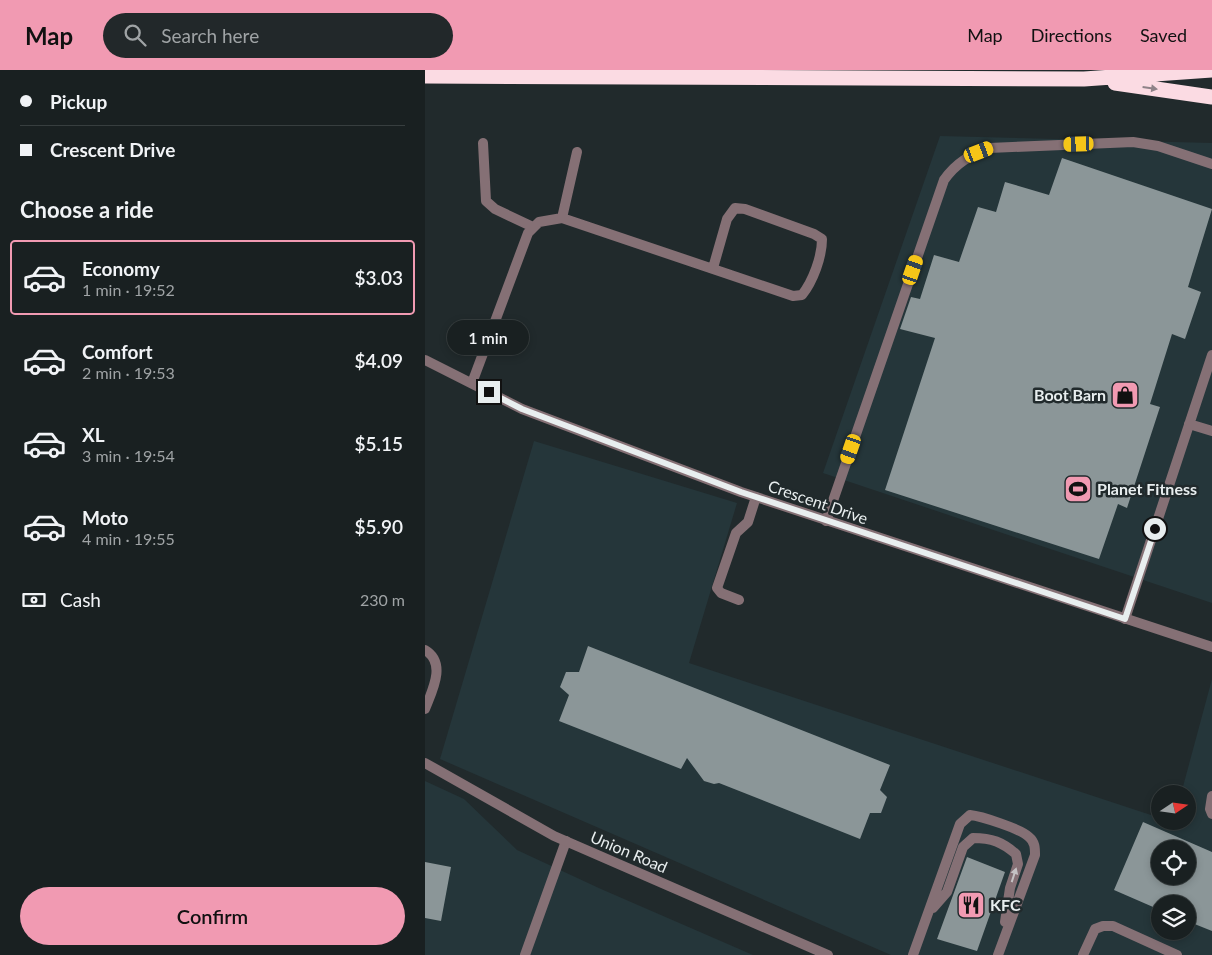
<!DOCTYPE html>
<meta charset="utf-8">
<style>
body{margin:0;font-family:Lato,sans-serif;background:#22282a;color:#f1f3f6;height:100vh;display:flex;flex-direction:column;font-size:19px;white-space:nowrap}
*{box-sizing:border-box;margin:0}
p{font-size:16px;color:#9fa3a5}
.icon{flex:none;width:28px;height:28px;fill:none;stroke:currentColor;stroke-width:2;stroke-linecap:round;stroke-linejoin:round}
.map{position:relative;flex:1;overflow:hidden}
.sheet{display:flex;flex-direction:column;background:#192021;width:425px}
.sheet>*{flex:none}
.hud{display:grid;align-content:center;height:110px;padding:0 20px;background:#192021}
.needle{width:32px;rotate:77deg}
.tools{position:absolute;left:726px;top:715px;display:grid;gap:10px}
.tools a{display:grid;place-items:center;width:45px;height:45px;border-radius:50%;background:#192021;box-shadow:0 2px 8px #0003,0 0 0 1px #373e3f;font-size:25px}
.end{position:absolute;width:22px;height:22px;margin:-11px;border:6px solid #e8eeef;background:#111;box-shadow:0 0 0 2px #111}
.from{border-radius:50%}
.bubble{position:absolute;height:35px;border-radius:18px;background:#192021;box-shadow:0 2px 8px #0003,0 0 0 1px #373e3f;font-size:16px;font-weight:600;line-height:35px;text-align:center}
.car{position:absolute;width:15px;height:30px;margin:-15px -8px;border-radius:6px;box-shadow:0 0 4px 1px #0007;background:linear-gradient(#f5c518 24%,#345 0 40%,#f5c518 0 76%,#345 0 86%,#f5c518 0)}
.hud b{display:flex;align-items:center;gap:18px;height:48px;font-size:19px}
.hud b+b{border-top:1px solid #373e3f}
.hud i{width:12px;height:12px;background:#f1f3f6}
ul{padding:0;list-style:none}
li{display:flex;align-items:center;gap:15px;height:75px;margin:0 10px 8px;padding:0 10px;border:2px solid transparent;border-radius:5px}
li div{flex:1}
li b{display:block;font-size:19px}
li em{font-style:normal;font-weight:600}
li.active{border-color:#f19ab2}
li>.icon{width:45px;height:45px;stroke-width:1.5}
h2{padding:0 20px;font-size:22px;line-height:60px}
.pay{display:flex;align-items:center;gap:12px;height:55px;padding:0 20px;font-size:19px}
.pay p{margin-inline-start:auto}
.action{display:flex;gap:10px;margin-top:auto;padding:10px 20px}
.action a{flex:1;height:58px;border-radius:30px;background:#f19ab2;color:#111;font-size:20px;font-weight:600;line-height:58px;text-align:center}
header{display:flex;align-items:center;gap:30px;box-sizing:border-box;height:70px;padding:0 25px;background:#f19ab2;color:#111}
header strong{font-size:24px}
nav{display:flex;gap:28px;margin-inline-start:auto;font-size:18px}
.search{width:350px;height:45px;background:#22282a;display:flex;align-items:center;gap:12px;box-sizing:border-box;padding:0 18px;border-radius:28px;color:#9fa3a5;font-size:19px}
main{display:flex;flex:1;min-height:0}
.map>svg:first-child{display:block}
.built{fill:#25363a;fill-rule:evenodd}
.building{fill:#8b9698;fill-rule:evenodd}
.lines{fill:none;stroke-linecap:round;stroke-linejoin:round}
.service{stroke:#857075;stroke-width:10}
.minor{stroke:#857075;stroke-width:10}
.motorway{stroke:#fbdbe3;stroke-width:15}
.oneway{fill:#8e8288}
.oneway2{fill:#c5c2c4}
.route{stroke:#e8eeef;stroke-width:6}
.labels{text-anchor:middle;stroke-width:5;stroke-linejoin:round;paint-order:stroke}
.poi-label{font-size:16px;font-weight:bold;fill:#e8eeef;stroke:#212a2c;text-anchor:start}
.street-label{font-size:16px;fill:#e8eeef;stroke:#212a2c}
</style>
<header>
<strong>Map</strong>
<div class="search"><svg class="icon" aria-label="search" viewBox="0 0 24 24"><circle cx="10" cy="10" r="6"/><path d="M15 15l6 6"/></svg>Search here</div>
<nav><a>Map</a><a>Directions</a><a>Saved</a></nav>
</header>
<main>
<section class="sheet">
<div class="hud">
<b><i class="from"></i>Pickup</b>
<b><i></i>Crescent Drive</b>
</div>
<h2>Choose a ride</h2>
<ul>
<li class="active"><svg class="icon" aria-label="car" viewBox="0 0 24 24"><path d="M5 17H2v-5l4-1 3-4h7l3 4 3 1v5h-3M9 17h6M6 11h13"/><circle cx="7" cy="17" r="2"/><circle cx="17" cy="17" r="2"/></svg><div><b>Economy</b><p>1 min · 19:52</p></div><em>$3.03</em></li>
<li><svg class="icon" aria-label="car" viewBox="0 0 24 24"><path d="M5 17H2v-5l4-1 3-4h7l3 4 3 1v5h-3M9 17h6M6 11h13"/><circle cx="7" cy="17" r="2"/><circle cx="17" cy="17" r="2"/></svg><div><b>Comfort</b><p>2 min · 19:53</p></div><em>$4.09</em></li>
<li><svg class="icon" aria-label="car" viewBox="0 0 24 24"><path d="M5 17H2v-5l4-1 3-4h7l3 4 3 1v5h-3M9 17h6M6 11h13"/><circle cx="7" cy="17" r="2"/><circle cx="17" cy="17" r="2"/></svg><div><b>XL</b><p>3 min · 19:54</p></div><em>$5.15</em></li>
<li><svg class="icon" aria-label="car" viewBox="0 0 24 24"><path d="M5 17H2v-5l4-1 3-4h7l3 4 3 1v5h-3M9 17h6M6 11h13"/><circle cx="7" cy="17" r="2"/><circle cx="17" cy="17" r="2"/></svg><div><b>Moto</b><p>4 min · 19:55</p></div><em>$5.90</em></li>
</ul>
<div class="pay"><svg class="icon" aria-label="cash" viewBox="0 0 24 24"><path d="M3 7h18v10H3z"/><circle cx="12" cy="12" r="2"/></svg>Cash<p>230 m</p></div>
<div class="action"><a>Confirm</a></div>
</section>
<div class="map">
<svg width="787" height="885" viewBox="0 0 787 885">
<rect width="100%" height="100%" fill="#212a2c"/>
<path class="built" d="M515,66l272,7v460l-389,-130z
M109,371l203,62 -48,160 471,155v3l13,1 14,-1v-27h-6l31,-115v276h-321l-451,-196zM735,779h27v27h-27zM735,834h27v27h-27z
M0,711l39,18 53,51 84,39 152,66h-328z"/>
<path class="building" d="M637,88l150,51 -24,78 13,5 -16,47 -13,-5 -22,70 10,3 -33,101 -9,-4 -19,55 -214,-69 50,-152 -35,-9 11,-32 9,2 14,-44 25,7 19,-55 18,5 9,-30 44,13z
M163,576l302,119 -10,25 7,7 -6,16h-11l-10,26 -141,-56 -5,1 -10,-3 -17,-23 -6,11 -122,-48 10,-26 -9,-8 6,-15h13z
M718,752l69,30v79l-25,-10v-17h-27v6l-46,-20zM735,779h27v27h-27z
M542,787l38,15 -28,79 -40,-12z
M0,792l26,5 -10,54 -16,-3z"/>
<g class="lines">
<path class="service" d="M58,73l3,58 9,8 38,18
M137,148l15,-66
M47,313l56,-150 11,-11 23,-4 231,78 9,-1c11,-14 20,-38 20,-56l-8,-5 -69,-25 -10,-1 -8,11 -14,49
M764,354l23,7
M401,451l118,-341c12,-17 26,-25 45,-32l144,-6 25,4 54,18
M314,530l-18,-7 -4,-5 19,-55 12,-11 8,-25
M700,549l87,-264
M787,726l-2,13 2,5
M508,838l14,-16 16,-45 10,-9c19,0 29,4 43,16l2,10 -8,24 -5,34
M100,885l41,-114
M488,885l47,-131 10,-9c11,1 51,14 59,22 6,5 6,11 6,18l-37,100
M658,885l12,-26 8,-3h10l64,29"/>
<path class="minor" d="M0,290l97,49 219,83 471,155
M0,580c22,13 7,41 0,59
M0,693l129,73 274,119"/>
<path class="motorway" d="M0,6l659,3 128,-9
M690,13l97,14"/>
</g>
<defs><path id="oneway-solid" d="M-6-.8H1V-3.2L6.5 0L1 3.2V.8H-6Z" transform="scale(1.25)"/></defs>
<use class="oneway" href="#oneway-solid" transform="translate(725 18) rotate(8)"/>
<use class="oneway2" href="#oneway-solid" transform="translate(589 805) rotate(-72)"/>
<g class="lines">
<path class="route" d="M64,322l33,17 219,83 384,127 30,-90"/>
</g>
<defs>
<g id="shop-square" transform="scale(1.4375)"><rect x="-9" y="-9" width="18" height="18" rx="4" fill="#f19ab2" stroke="#212a2c"/><path d="M-5-2.5h2.3a2.7 3.5 0 0 1 5.4 0H5L5.5 6h-11ZM-1.5-2.5h3a1.5 2.3 0 0 0-3 0Z" fill="#111"/></g>
<g id="stadium-square" transform="scale(1.4375)"><rect x="-9" y="-9" width="18" height="18" rx="4" fill="#f19ab2" stroke="#212a2c"/><path d="M0-5a6.5 5 0 1 0 0 10a6.5 5 0 1 0 0-10ZM-3.5-1.8h7v3.6h-7Z" fill="#111"/></g>
<g id="restaurant-square" transform="scale(1.4375)"><rect x="-9" y="-9" width="18" height="18" rx="4" fill="#f19ab2" stroke="#212a2c"/><path d="M-5-6h1v4h1v-4h1v4h1v-4h1v5L-1.5 .5V6h-2V.5L-5-1ZM5-6V6H3V1.5H1.5Q1.5-4 5-6Z" fill="#111"/></g>
</defs>
<g fill-rule="evenodd">
<use href="#shop-square" x="700" y="325"/>
<use href="#stadium-square" x="653" y="419"/>
<use href="#restaurant-square" x="546" y="835"/>
</g>
<g class="labels">
<g class="poi-label">
<text x="681" y="331" text-anchor="end">Boot Barn</text>
<text x="672" y="425">Planet Fitness</text>
<text x="565" y="841">KFC</text>
</g>
<g class="street-label">
<text transform="translate(393 432) rotate(19)" y="6">Crescent Drive</text>
<text transform="translate(204 782) rotate(23)" y="6">Union Road</text>
</g>
</g>
</svg>
<div class="tools">
<a><svg class="needle" viewBox="-14 -14 28 28"><path d="M0-13l5 13h-10z" fill="#e53935"/><path d="M0 13l5-13h-10z" fill="#9fa3a5"/></svg></a>
<a><svg class="icon" aria-label="locate" viewBox="0 0 24 24"><circle cx="12" cy="12" r="6"/><path d="M12 2v4M12 18v4M2 12h4M18 12h4"/></svg></a>
<a><svg class="icon" aria-label="layers" viewBox="0 0 24 24"><path d="M12 4l9 5-9 5-9-5zM3 14l9 5 9-5"/></svg></a>
</div>
<i class="end from" style="left:730px;top:459px"></i>
<i class="end" style="left:64px;top:322px"></i>
<div class="bubble" style="left:22px;top:250px;width:82px">1 min</div>
<i class="car" style="left:654px;top:74px;rotate:268deg"></i>
<i class="car" style="left:554px;top:82px;rotate:69deg"></i>
<i class="car" style="left:488px;top:200px;rotate:19deg"></i>
<i class="car" style="left:426px;top:379px;rotate:199deg"></i>
</div>
</main>
